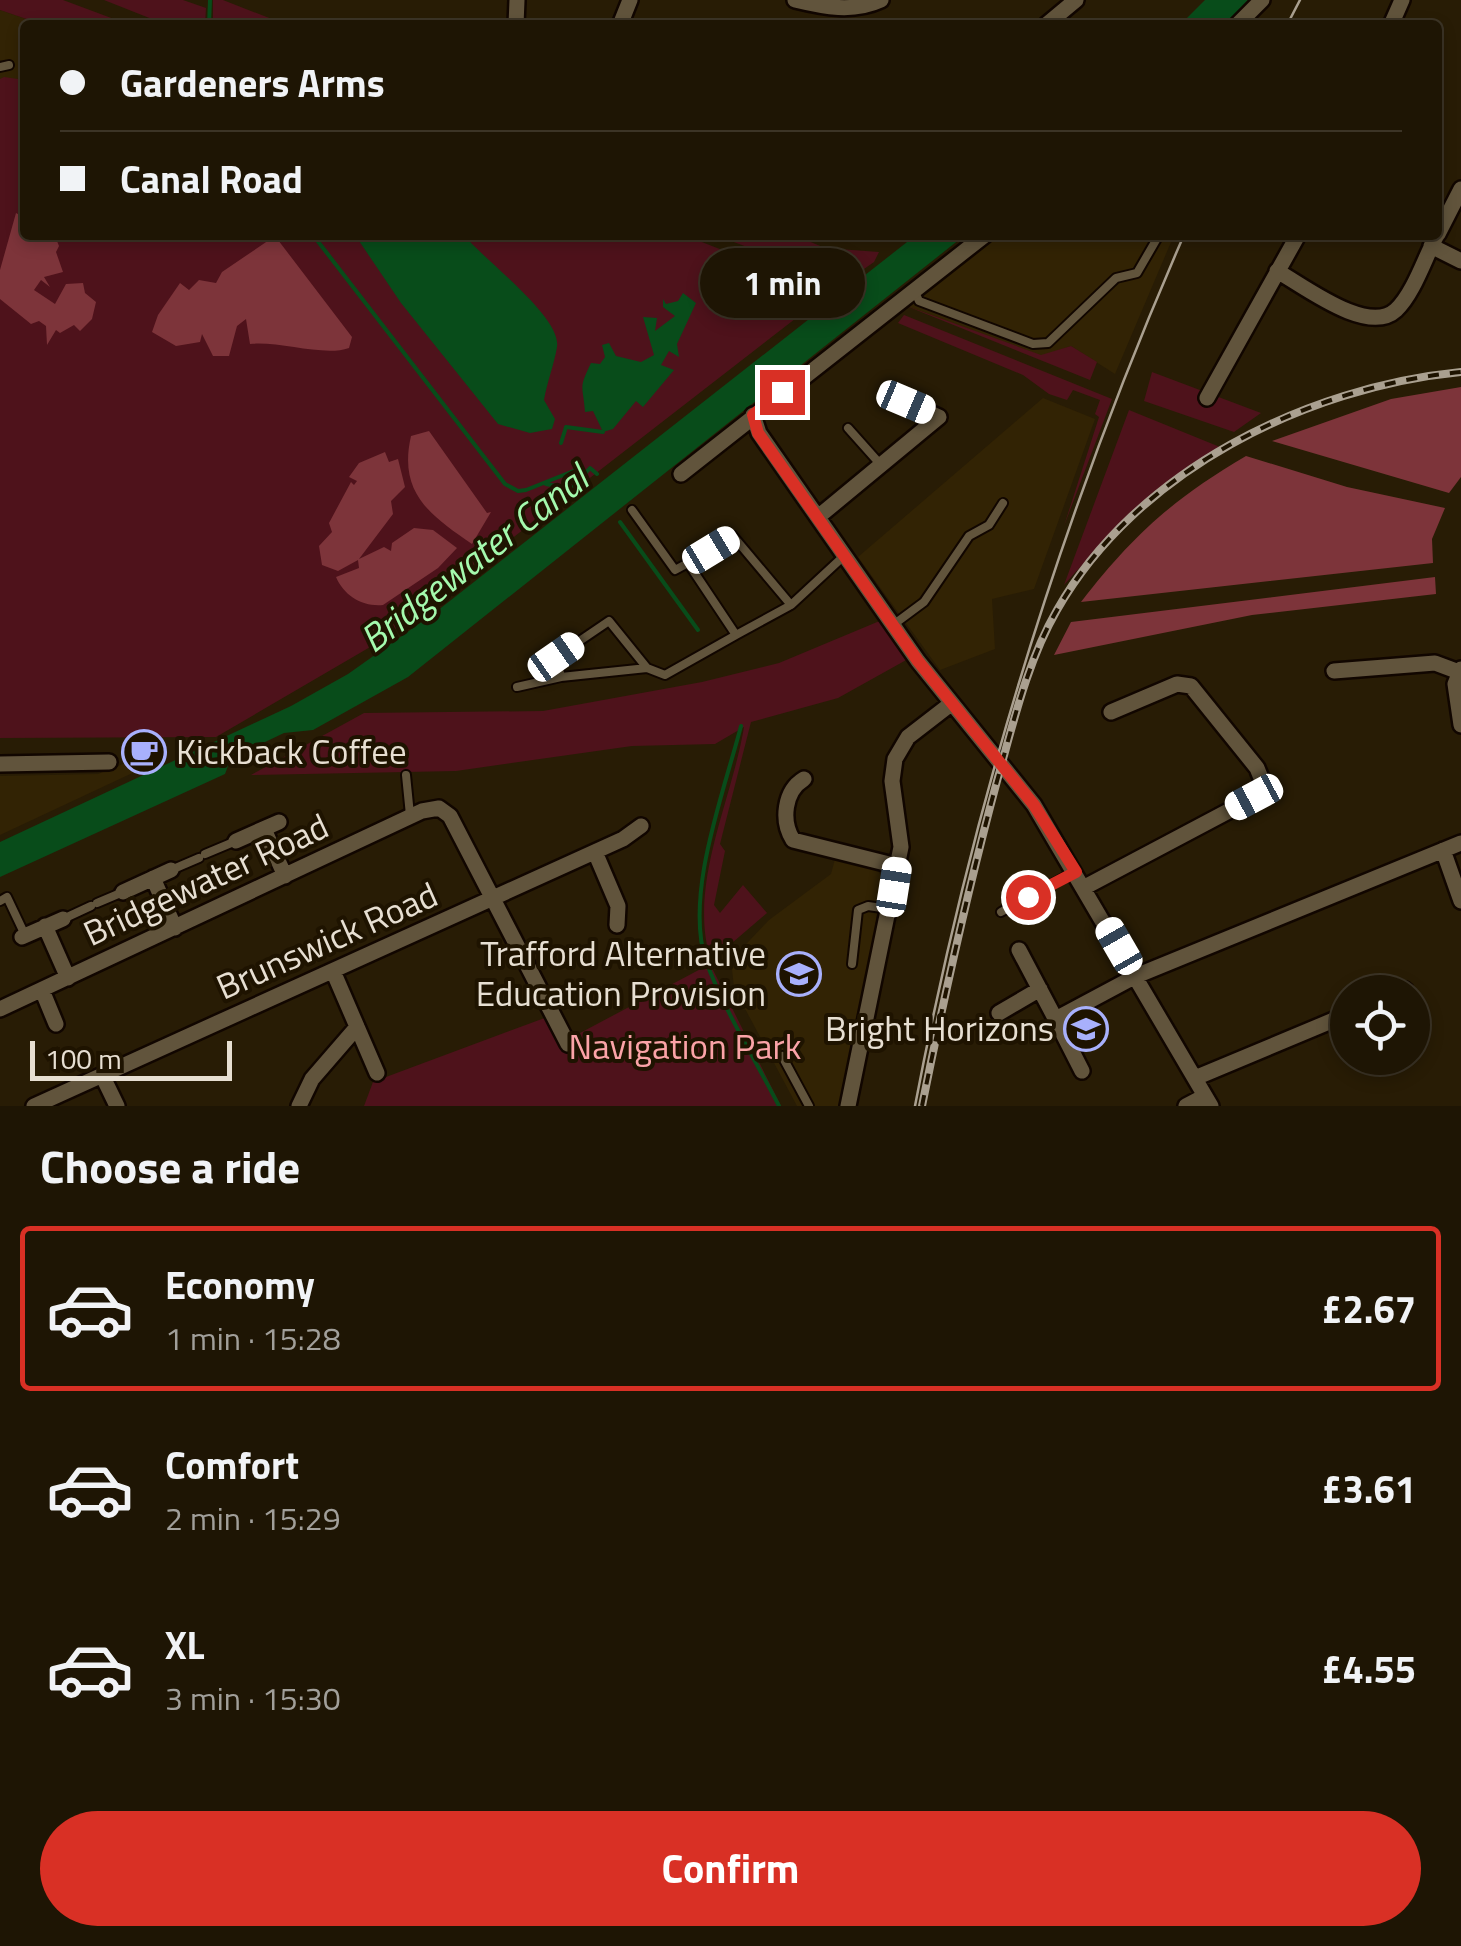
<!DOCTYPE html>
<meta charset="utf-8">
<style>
body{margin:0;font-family:"Titillium Web",sans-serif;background:#2b2213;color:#f1f3f6;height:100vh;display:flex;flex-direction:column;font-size:38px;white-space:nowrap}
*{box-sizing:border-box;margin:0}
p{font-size:32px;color:#a19f9a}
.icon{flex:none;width:55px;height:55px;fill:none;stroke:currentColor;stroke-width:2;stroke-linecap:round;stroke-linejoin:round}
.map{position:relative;height:1106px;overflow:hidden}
.details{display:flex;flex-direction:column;background:#1e1504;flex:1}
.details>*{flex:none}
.banner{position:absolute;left:20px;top:20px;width:1422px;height:220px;border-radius:10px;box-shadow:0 5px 15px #0003,0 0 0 2px #3c3426;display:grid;align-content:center;height:220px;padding:0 40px;background:#1e1504}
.controls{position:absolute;left:1330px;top:975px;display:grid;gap:20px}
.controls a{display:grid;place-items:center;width:100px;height:100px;border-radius:50%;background:#1e1504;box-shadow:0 5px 15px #0003,0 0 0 2px #3c3426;font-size:50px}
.scale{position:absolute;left:30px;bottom:25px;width:202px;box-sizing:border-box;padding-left:10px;border:5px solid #e7dfd2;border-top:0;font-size:28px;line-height:35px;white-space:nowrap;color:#e7dfd2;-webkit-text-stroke:8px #1e1300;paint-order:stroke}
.end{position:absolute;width:45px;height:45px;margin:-22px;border:12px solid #d93025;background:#fff;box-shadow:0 0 0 5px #fff}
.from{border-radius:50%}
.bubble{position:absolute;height:70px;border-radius:35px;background:#1e1504;box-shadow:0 5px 15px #0003,0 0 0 2px #3c3426;font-size:32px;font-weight:700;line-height:70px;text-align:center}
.car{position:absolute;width:30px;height:60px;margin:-30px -15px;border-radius:12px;box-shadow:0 0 8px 2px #0007;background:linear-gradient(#fff 24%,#345 0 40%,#fff 0 76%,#345 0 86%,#fff 0)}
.banner b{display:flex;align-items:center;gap:35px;height:95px;font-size:38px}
.banner b+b{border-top:2px solid #3c3426}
.banner i{width:25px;height:25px;background:#f1f3f6}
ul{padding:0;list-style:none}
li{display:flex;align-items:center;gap:30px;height:165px;margin:0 20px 15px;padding:0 20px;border:5px solid transparent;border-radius:10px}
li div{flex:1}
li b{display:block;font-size:38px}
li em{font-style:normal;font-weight:700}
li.active{border-color:#d93025}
li>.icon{width:90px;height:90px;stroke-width:1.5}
h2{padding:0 40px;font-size:45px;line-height:120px}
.primary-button{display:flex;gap:20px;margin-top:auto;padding:20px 40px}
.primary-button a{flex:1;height:115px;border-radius:60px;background:#d93025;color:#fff;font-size:40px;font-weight:700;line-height:115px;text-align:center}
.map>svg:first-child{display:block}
.built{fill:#322304}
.green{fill:#4e121b}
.forest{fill:#7d343a}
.water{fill:#084c1a}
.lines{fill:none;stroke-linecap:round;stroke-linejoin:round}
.stream{stroke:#084c1a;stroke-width:4}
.service-casing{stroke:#110600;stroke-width:12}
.minor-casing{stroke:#110600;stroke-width:20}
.service{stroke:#61543c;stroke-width:8}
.minor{stroke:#61543c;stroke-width:15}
.tram{stroke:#aaa090;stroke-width:2.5}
.rail-casing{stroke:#aaa090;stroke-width:8}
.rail{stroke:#1e1300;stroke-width:4;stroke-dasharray:11;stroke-linecap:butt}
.route{stroke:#d93025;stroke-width:12}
.labels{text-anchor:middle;stroke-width:8;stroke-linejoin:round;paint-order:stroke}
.poi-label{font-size:35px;fill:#e7dfd2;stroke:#1e1300;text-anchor:end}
.street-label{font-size:35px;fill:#e7dfd2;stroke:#1e1300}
.park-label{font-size:35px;fill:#fba3a7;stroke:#1e1300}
.water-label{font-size:38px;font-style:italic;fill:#a4f9ad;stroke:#1e1300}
</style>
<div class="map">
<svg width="1461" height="1106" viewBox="0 0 1461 1106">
<rect width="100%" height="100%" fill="#281c05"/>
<path class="built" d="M0,10l44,15h-19v55l-25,-1z
M993,235h181l-59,139 -44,-28 -29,10 -138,-51z
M1043,398l52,21 -61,170 -42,10 3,50 -55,21 -82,-113z
M135,759l6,10 -141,66v-59l98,-2z
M835,859l43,11 6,13 -43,223h-44l-63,-118 -3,-28 38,-40 62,-46z"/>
<path class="green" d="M0,0h63l67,25h-86l-44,-15z
M104,0h79l23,8 -1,17h-38z
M213,0h10l64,25h-74z
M4,77l21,3v155h659l140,55 -2,8 -445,345 -161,94 -216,1v-659z
M715,235h79l31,13 54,4 -5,10 -30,21z
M904,305l137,50 30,-9 26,16 -7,18z
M904,315l208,84 -48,127 35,-109 -4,-3 5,-14 -27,-10 -6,10 -18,-6 -26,-19 -125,-52z
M1152,372l109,41 -27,19 -90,-31z
M1129,410l91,37c-60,40 -108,84 -156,138z
M882,620l26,39 -70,39 -87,24 -31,122 5,7 -11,54 6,8 23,-28 24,28 -56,48c-24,-75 21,-160 33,-234l-29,17 -83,2 -176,25 -205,4 113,-62 179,-2 159,-29 77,-19z
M710,964l71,142h-417l9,-24 21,-8 156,-58 15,25z"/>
<path class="forest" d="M16,213l9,5v17l30,1 4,10 -3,6 7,20 -19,5 6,10 -9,-7 -7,10 21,14 11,-20 17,-1 2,10 11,9 -4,17 -12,12 -6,-6 -14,8 -4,-3 -9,15 -1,-19 -7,-5 -8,3 -31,-25v-29z
M275,236l77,101 -3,11c-25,9 -69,-7 -99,-4l-4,-25 -9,7 -8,30h-16l-11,-22 -2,8 -24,4 -24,-14 6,-17 22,-32 9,7 10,-10 17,3 6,-11z
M1461,387v90l-12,16 -177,-52 119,-42z
M429,431l58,82 4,-1 -19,32c-42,-29 -74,-51 -61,-108z
M385,452l4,10 9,-3 7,28 -14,14 2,13 -34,45 25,-12 7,4 1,-8 22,-15 19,2 24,18 -19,20 -55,37c-20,2 -39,-9 -47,-28l23,-9 -1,-8 -20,11 -16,-6 -3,-19 13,-14 -3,-9 22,-41 3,3 3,-4 -8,-4 10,-14z
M1246,456l101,31 98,21 -13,31 1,24 -352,39c52,-67 92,-103 165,-146z
M1435,577l1,17 -184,21 -198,40 17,-33z"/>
<path class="water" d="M1205,0h43l-23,25h-45z
M355,235h109c21,26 98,82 93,112 -3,18 -10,35 -13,53l11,19 -3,10 -22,4 -32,-9 -97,-121z
M916,235h49l-557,442 -95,53 -29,3 -53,25 -6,16 -225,103v-35l291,-136 57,-32 89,-63z
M683,293l13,10 -19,41 2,13 -10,-6 -8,14 13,5 -31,37 -7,-6 -23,28 -10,3 -10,-21 -8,1c-2,-28 -7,-22 6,-49l9,1 5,-7 -3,-12 7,-2 7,13 25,6 13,-7 -11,-38 14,1 -2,13 20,-15 -12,-9v-8l3,5 12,-3z"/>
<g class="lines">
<path class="stream" d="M209,25l1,-25
M313,235l192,249 13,7 8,-1 50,-20 13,12
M561,443l5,-16 37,5
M546,484l25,5 19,-21 7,6
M620,522l78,108
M741,726c-17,66 -57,169 -35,235 18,49 49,98 73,145"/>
<g class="service-casing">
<path id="service" d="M0,67l9,-2
M914,290l5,11 114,43 15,-1 68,-65 21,-5 22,-38
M848,428l33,37
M632,510l43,60 13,-7
M791,605l-55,30 -48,-72 45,-27 58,69 54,-50
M893,625l31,-23 45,-66 20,-11 14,-22
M561,677l86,-9
M517,687l44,-10 -5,-20 53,-36 38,47 18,7 71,-40
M406,775l4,40
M205,854l31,-13
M171,870l28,-12
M0,901l7,-4 18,38
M97,903l26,-11
M1001,912l75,-41
M63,919l28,-13
M852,964l6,-54 10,-4 21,3
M782,1056l27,50"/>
</g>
<g class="minor-casing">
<path id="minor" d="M795,0c29,7 58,13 86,0
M516,25l1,-25
M620,25l10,-25
M1046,25l30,-25
M1237,25l25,-25
M1391,25l11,-25
M1438,234l23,-45
M1431,246l30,15
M1277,271c27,15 91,65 119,39 18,-17 29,-53 41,-75
M1207,398l91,-163
M753,415l6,18 159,228 116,144 177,301
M681,474l304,-239
M818,517l121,-100 -33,-15
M1461,669l-6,15 6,41
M1334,671l101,-8 24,9
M0,764l109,-2
M804,779c-20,12 -23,42 -11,61l104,26
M264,829l21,47
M236,841l43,-19
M1443,850l18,51
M595,852l23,54 -1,19
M153,878l22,50
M1085,887l170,-90 8,-14 -6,-15 -66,-82 -14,-2 -66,28
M123,892l48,-22
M45,926l23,52
M22,937l41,-18
M1019,950l37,70
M333,971l44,102
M42,990l14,34
M1398,992l7,-2
M0,1009l422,-198 17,-3 11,8 118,228
M999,1013l41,-24
M1082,1071l-26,-51 7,-5 73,-39 325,-133
M102,1075l15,31
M1195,1078l153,-64
M34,1106l589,-267 18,-13
M299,1106l13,-27 45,-52
M848,1106l53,-259 -9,-66 3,-22 13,-22 44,-34
M1186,1106l19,-10"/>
</g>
<use href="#service" class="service"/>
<use href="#minor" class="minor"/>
<path class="tram" d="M1287,25l13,-25
M915,1106c57,-299 147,-592 269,-871"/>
<g class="rail-casing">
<path id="rail" d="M922,1106c22,-109 46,-217 75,-325 16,-57 30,-119 60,-171 79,-139 249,-223 404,-238"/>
</g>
<use href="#rail" class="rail"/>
</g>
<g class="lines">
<path class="route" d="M782,392l-29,23 5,18 160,228 116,144 42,67 -48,25"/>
</g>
<defs>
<g id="cafe-ring" transform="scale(2.25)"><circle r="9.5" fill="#1e1300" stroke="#a8b0fc" stroke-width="1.5"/><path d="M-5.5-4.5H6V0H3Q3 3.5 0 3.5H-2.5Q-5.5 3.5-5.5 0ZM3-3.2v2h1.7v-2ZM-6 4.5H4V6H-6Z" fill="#a8b0fc"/></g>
<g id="school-ring" transform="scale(2.25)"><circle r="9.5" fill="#1e1300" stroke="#a8b0fc" stroke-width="1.5"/><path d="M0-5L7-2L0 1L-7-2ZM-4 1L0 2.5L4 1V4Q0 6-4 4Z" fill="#a8b0fc"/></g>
</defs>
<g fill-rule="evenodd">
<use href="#cafe-ring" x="144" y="752"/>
<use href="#school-ring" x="799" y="974"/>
<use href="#school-ring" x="1086" y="1029"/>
</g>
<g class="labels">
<g class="poi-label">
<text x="176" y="764" text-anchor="start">Kickback Coffee</text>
<text x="766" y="966">Trafford Alternative<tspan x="766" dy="40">Education Provision</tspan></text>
<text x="1054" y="1041">Bright Horizons</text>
</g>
<g class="street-label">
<text transform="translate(206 880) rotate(-25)" y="12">Bridgewater Road</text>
<text transform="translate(327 941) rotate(-24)" y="12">Brunswick Road</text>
</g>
<g class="park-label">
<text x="685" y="1059">Navigation Park</text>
</g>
<g class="water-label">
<text transform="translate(474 559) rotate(-38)" y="13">Bridgewater Canal</text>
</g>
</g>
</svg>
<div class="controls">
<a><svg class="icon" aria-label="locate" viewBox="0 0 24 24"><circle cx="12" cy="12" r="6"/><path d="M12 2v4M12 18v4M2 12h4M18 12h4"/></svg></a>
</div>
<div class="scale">100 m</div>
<i class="end from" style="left:1028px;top:897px"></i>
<i class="end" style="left:782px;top:392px"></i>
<div class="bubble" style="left:700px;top:248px;width:165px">1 min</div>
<i class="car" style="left:906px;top:402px;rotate:113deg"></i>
<i class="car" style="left:711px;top:550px;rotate:59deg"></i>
<i class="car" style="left:556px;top:657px;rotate:55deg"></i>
<i class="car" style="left:1254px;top:797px;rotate:242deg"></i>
<i class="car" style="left:894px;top:887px;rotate:9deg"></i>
<i class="car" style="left:1119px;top:946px;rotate:330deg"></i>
<div class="banner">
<b><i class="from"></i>Gardeners Arms</b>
<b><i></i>Canal Road</b>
</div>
</div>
<section class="details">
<h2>Choose a ride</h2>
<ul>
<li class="active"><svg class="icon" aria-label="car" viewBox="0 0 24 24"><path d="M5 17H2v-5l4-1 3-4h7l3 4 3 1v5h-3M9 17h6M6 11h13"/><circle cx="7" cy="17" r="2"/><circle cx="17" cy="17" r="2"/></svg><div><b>Economy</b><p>1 min · 15:28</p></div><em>£2.67</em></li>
<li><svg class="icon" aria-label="car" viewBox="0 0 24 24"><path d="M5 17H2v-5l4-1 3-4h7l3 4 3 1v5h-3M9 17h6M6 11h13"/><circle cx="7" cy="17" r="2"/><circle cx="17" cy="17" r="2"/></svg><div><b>Comfort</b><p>2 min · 15:29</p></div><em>£3.61</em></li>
<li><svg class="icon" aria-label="car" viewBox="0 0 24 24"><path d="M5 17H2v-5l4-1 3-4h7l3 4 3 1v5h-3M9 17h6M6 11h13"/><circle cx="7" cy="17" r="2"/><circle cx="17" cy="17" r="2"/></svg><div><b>XL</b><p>3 min · 15:30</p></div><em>£4.55</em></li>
</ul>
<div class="primary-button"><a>Confirm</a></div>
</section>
